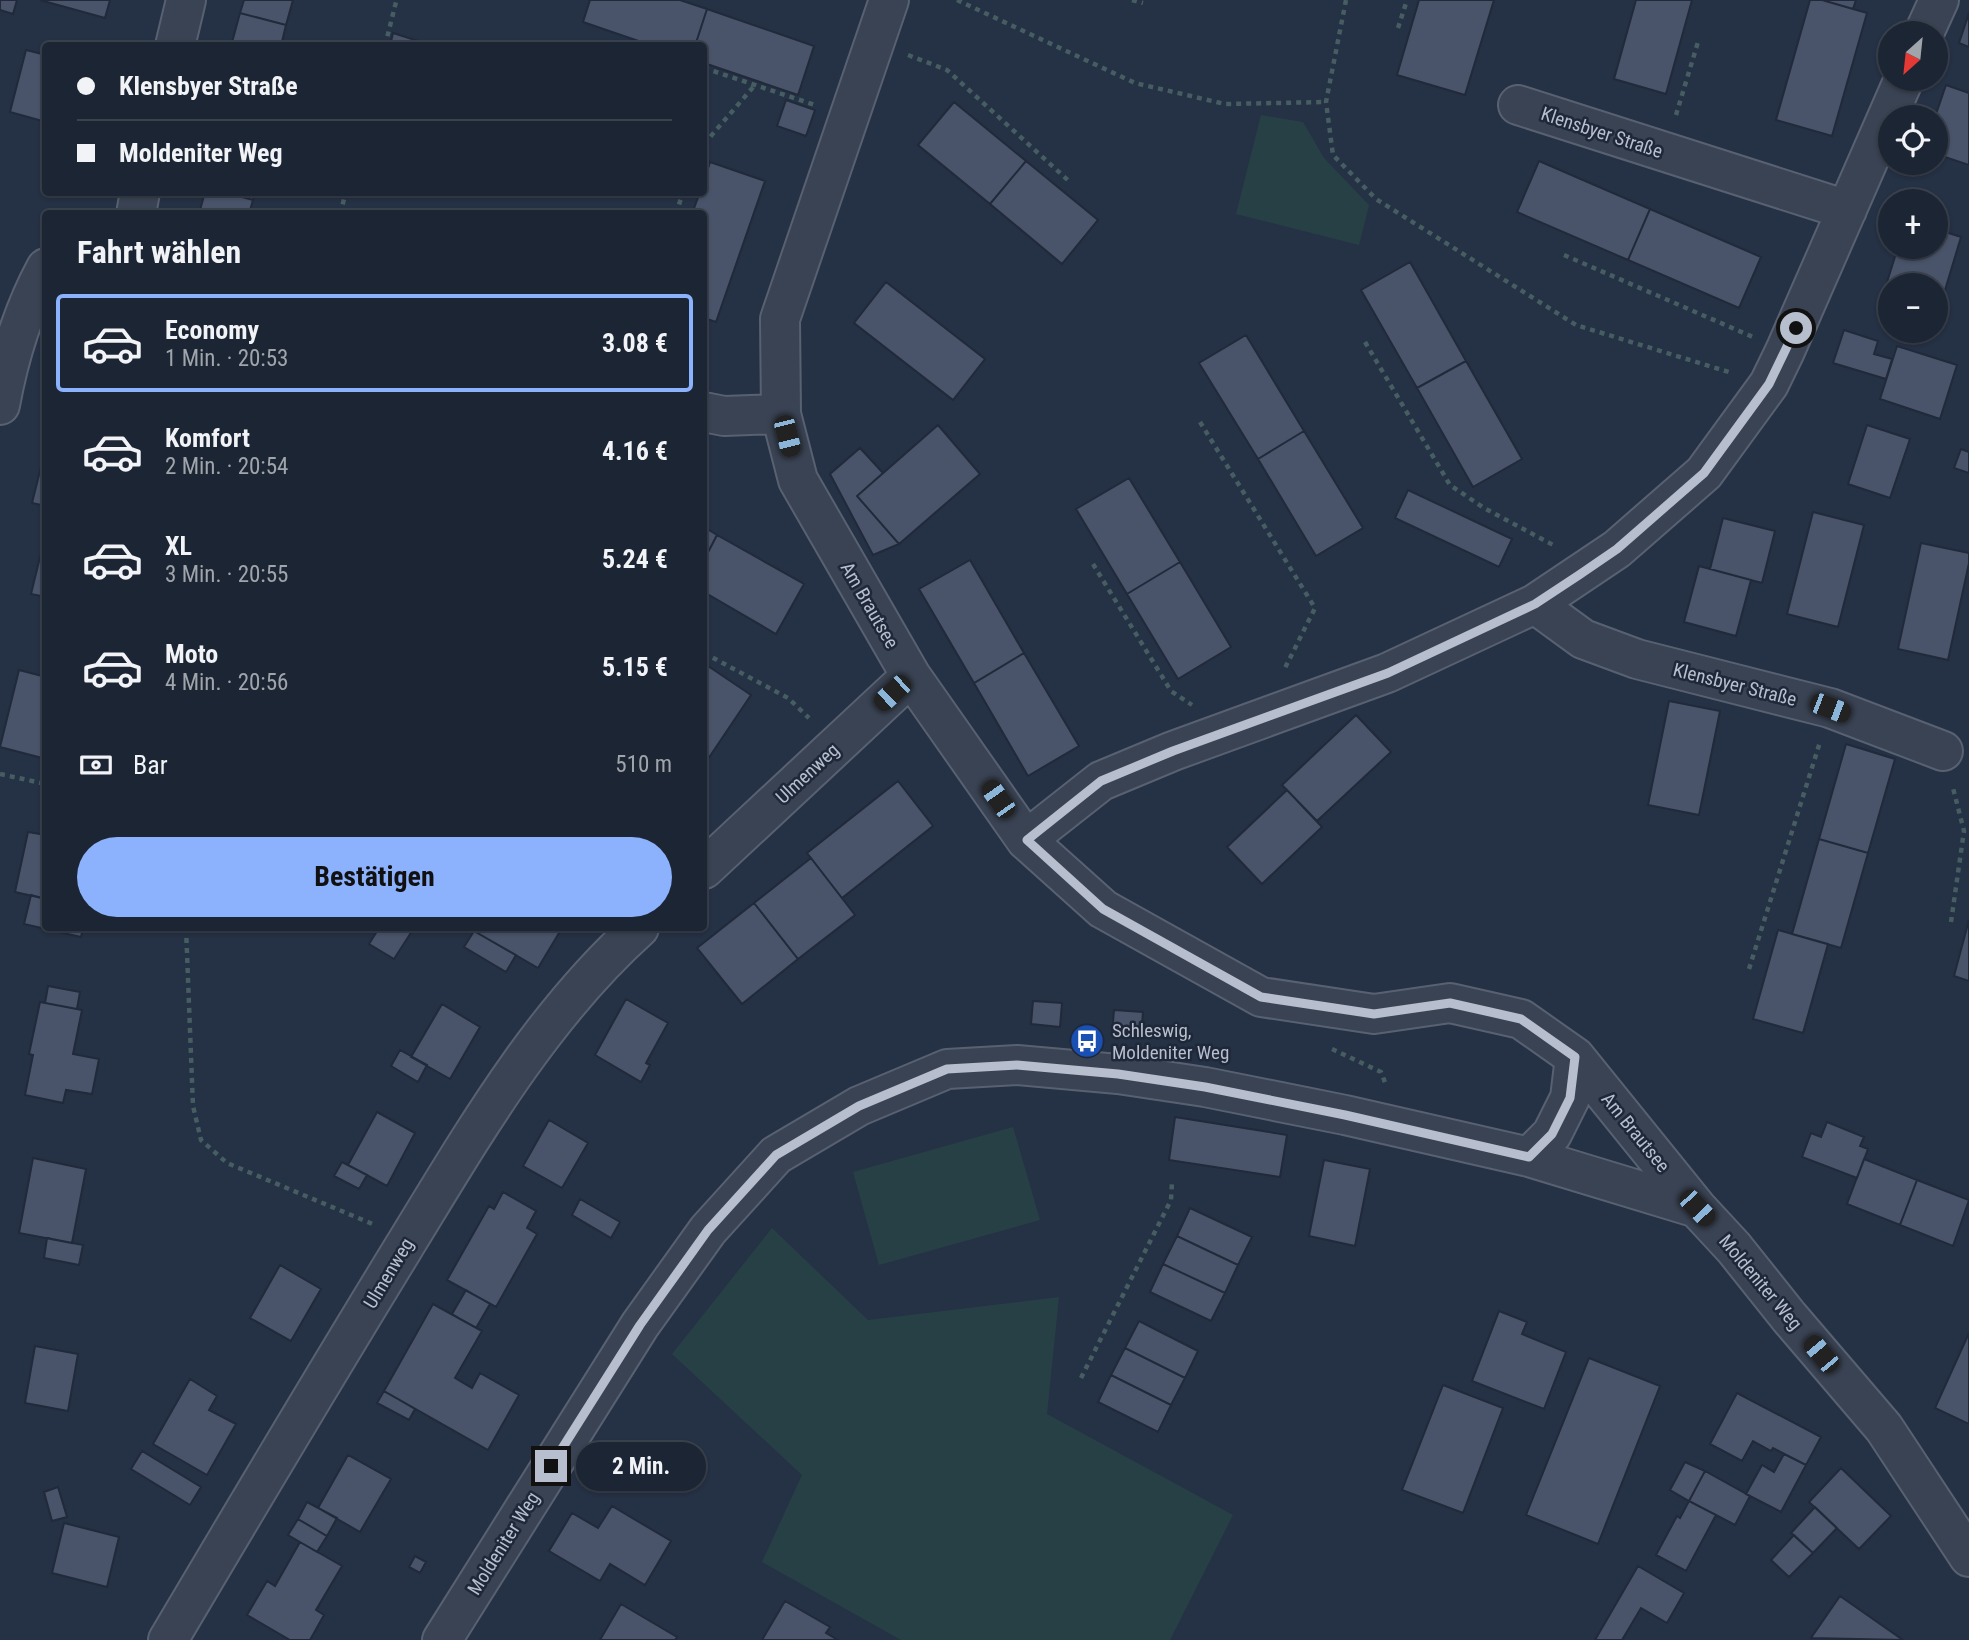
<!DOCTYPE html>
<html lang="de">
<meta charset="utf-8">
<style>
body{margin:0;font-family:"Roboto Condensed",sans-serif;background:#29313f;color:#f1f3f6;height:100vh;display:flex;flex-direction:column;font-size:26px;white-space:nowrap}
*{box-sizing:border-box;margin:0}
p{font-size:23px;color:#a0a5ac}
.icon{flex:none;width:38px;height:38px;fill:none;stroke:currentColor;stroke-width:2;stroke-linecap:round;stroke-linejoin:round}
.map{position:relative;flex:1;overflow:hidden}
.details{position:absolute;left:42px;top:210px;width:665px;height:721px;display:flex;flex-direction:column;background:#1c2533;border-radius:7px;box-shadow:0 2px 5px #0004,0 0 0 2px #3a424e}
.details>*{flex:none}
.hud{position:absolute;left:42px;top:42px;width:665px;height:154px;border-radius:7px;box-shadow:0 2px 5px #0004,0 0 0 2px #3a424e;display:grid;align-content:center;height:154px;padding:0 35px;background:#1c2533}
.needle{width:46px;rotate:207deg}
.buttons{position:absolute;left:1878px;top:21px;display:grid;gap:14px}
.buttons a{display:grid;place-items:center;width:70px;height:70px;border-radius:50%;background:#1c2533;box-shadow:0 2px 5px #0004,0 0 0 2px #3a424e;font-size:35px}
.end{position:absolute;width:32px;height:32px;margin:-16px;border:9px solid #b7becd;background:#111;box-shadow:0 0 0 4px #111}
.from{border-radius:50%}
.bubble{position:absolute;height:49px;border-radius:24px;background:#1c2533;box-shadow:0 2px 5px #0004,0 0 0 2px #3a424e;font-size:23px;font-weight:700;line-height:49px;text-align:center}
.car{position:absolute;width:21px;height:42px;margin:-21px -10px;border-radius:9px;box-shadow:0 0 5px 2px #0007;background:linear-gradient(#222 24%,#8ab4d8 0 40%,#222 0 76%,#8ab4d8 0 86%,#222 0)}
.hud b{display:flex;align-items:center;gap:24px;height:66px;font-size:26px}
.hud b+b{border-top:2px solid #3a424e}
.hud i{width:18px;height:18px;background:#f1f3f6}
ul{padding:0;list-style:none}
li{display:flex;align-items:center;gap:21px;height:98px;margin:0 14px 10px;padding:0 21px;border:4px solid transparent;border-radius:7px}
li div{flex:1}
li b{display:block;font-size:26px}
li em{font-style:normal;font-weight:700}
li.active{border-color:#8cb2fd}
li>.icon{width:63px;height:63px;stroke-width:1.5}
h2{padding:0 35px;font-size:32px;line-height:84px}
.pay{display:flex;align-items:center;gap:18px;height:77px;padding:0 35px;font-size:26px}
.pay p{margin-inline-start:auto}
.button{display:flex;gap:14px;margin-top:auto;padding:14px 35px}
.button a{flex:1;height:80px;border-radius:42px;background:#8cb2fd;color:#111;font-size:28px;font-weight:700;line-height:80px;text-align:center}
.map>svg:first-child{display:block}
.green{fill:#274045}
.building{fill:#49546a;stroke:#212a3b;stroke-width:2}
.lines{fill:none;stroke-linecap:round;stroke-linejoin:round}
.street-casing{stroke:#586171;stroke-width:42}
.path{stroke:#465d61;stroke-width:4.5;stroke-dasharray:5 5;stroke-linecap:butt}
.street{stroke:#3a4353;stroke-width:38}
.route{stroke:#b7becd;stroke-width:9}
.labels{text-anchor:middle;stroke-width:5;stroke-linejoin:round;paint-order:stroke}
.street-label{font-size:19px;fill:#b7becd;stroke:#1e2839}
.poi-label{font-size:19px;fill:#b7becd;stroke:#1e2839;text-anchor:start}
</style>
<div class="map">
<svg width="1969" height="1640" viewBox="0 0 1969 1640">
<rect width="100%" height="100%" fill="#253144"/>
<path class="green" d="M1261,115l42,7 21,36 45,47 -10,40 -123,-31z
M1013,1127l27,93 -161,45 -26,-93z
M772,1228l96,92 191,-23 -12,117 186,101 -63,125h-269l-139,-78 40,-87 -130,-121z"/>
<path class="building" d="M0,0h17l-4,14 -13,-4z
M40,0h70l-5,18z
M244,0h49l-7,25 -46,-12z
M590,0h90l27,9 -12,37h-42l-70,-24z
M1419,0h75l-29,95 -68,-20z
M1636,0h56l-26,94 -52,-15z
M1810,0h12l45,13 -35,123 -56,-16z
M1822,0h34l-3,9z
M707,9l107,37 -16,49 -94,-32v-17h-9z
M240,13l46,12 -5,21h-50z
M1969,13v34l-10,-4z
M393,33l41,13h-44z
M26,50l20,5v67l-36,-10z
M1946,85l23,8v72l-33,-11 -1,-37z
M786,100l29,10 -9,26 -29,-10z
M954,102l72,59 -36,43 -72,-59z
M1026,161l72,59 -36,44 -72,-60z
M1539,161l111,48 -22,51 -111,-48z
M710,162l55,19 -49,141 -12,-4v-104h-12l8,-22h4v-11z
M205,192h19l29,8 -4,14h-50z
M224,192h31l-2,8z
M1650,209l111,48 -22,51 -111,-48z
M1936,229l25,8 -25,83v-35h-46v29l-12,-3 20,-64h38z
M1410,262l56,99 -49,27 -56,-98z
M886,282l99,77 -32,41 -99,-77z
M1844,330l34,11 -4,13 18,5 -6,20 -53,-16z
M1246,335l58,96 -46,28 -59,-96z
M1897,346l60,19 -17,54 -60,-20z
M1466,361l56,98 -49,28 -56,-99z
M938,425l42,49 -81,70 -42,-48z
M1867,425l43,14 -20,59 -42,-14z
M1304,431l59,97 -47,28 -58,-97z
M46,447v59l-14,-3z
M860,448l23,25 -26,23 42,48 -26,11 -43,-81z
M1961,449l8,3v21l-15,-5z
M1129,478l51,84 -53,32 -51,-85z
M1408,490l104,49 -13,28 -104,-49z
M1813,512l51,13 -26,102 -51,-13z
M1723,518l52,13 -13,52 -52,-14z
M704,527l13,8 -13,25z
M717,535l87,49 -28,50 -72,-42v-32z
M44,541h2v56l-15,-3z
M1921,543l48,10v10l-21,97 -50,-11z
M970,560l54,93 -50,30 -55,-94z
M1180,562l51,85 -53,32 -51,-85z
M1699,566l52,14 -15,56 -52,-14z
M1024,653l55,93 -51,30 -54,-93z
M708,666l43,29 -47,70v-92z
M19,670l27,7v82l-46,-12z
M1669,701l51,10 -21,104 -51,-10z
M1356,715l35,37 -74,69 -35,-36z
M1846,744l49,15 -27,94 -49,-14z
M898,781l35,45 -91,72 -35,-45z
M1287,790l35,37 -60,57 -35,-37z
M28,832l18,3v64l-31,-7z
M1819,839l49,14 -27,95 -49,-14z
M811,858l44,57 -57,44 -44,-56z
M31,895l15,4v29h37l-2,9 -57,-13z
M754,903l44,56 -56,45 -45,-56z
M1969,920v61l-15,-5z
M379,928h35l-20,31 -25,-15z
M476,928h86l-24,40 -64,-37z
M1778,930l50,14 -25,89 -50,-14z
M474,931l42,24 -10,17 -42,-25z
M48,986l32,6 -3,17 -32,-6z
M626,999l42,24 -22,40 4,2 -9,17 -46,-27z
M1033,1001l29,2 -2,24 -29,-3z
M40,1002l42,8 -9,44 26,5 -7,35 -26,-4 -3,13 -38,-8 8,-40 -4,-1z
M442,1004l38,23 -30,52 -39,-22z
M1114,1010l29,2 -2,24 -29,-2z
M400,1050l27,15 -9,17 -27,-16z
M377,1112l38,21 -28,53 -39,-21z
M1175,1117l112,18 -7,42 -111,-17z
M549,1120l39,23 -26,45 -39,-22z
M1827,1122l37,15 -4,9 8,3 -11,29 -55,-21 9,-24 10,4z
M33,1158l53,11 -14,74 -53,-10z
M1864,1159l53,21 -17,45 -53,-21z
M1324,1160l46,9 -15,77 -46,-10z
M342,1162l25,13 -8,14 -25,-13z
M1917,1180l52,20 -16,46 -53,-21z
M503,1192l33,19 -9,17 10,6 -41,73 -49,-27 42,-74 5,3z
M580,1199l40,23 -9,16 -39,-23z
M1190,1208l62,29 -14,28 -61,-29z
M1177,1236l61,29 -13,28 -62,-29z
M47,1238l36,7 -4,20 -35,-7z
M1163,1264l62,29 -14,28 -61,-29z
M280,1265l41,24 -30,52 -41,-23z
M466,1290l24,14 -14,24 -24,-14z
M433,1304l49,27 -27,47 17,10 8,-15 39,22 -31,55 -104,-59z
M1499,1311l28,11 -5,12 44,18 -22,57 -72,-28z
M1139,1321l59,30 -13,27 -60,-30z
M1969,1333v91l-34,-16z
M35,1346l43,8 -10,57 -43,-8z
M1125,1348l60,30 -14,27 -60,-30z
M1589,1358l71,28 -62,158 -72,-29z
M1111,1375l60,30 -13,27 -60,-30z
M190,1379l27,17 -8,14 27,14 -29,51 -54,-31z
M1443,1385l60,23 -40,105 -61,-23z
M384,1391l31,18 -6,11 -32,-17z
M1737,1393l84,44 -15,28 -33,-17 -2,3 -18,-10 -11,20 -32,-17z
M142,1451l59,36 -11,18 -59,-36z
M1784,1454l22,11 -25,47 -35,-18 16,-29 12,7z
M348,1455l43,24 -31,53 -42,-24z
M1685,1462l20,9 -16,30 -19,-11z
M1841,1468l50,48 -32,33 -50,-47z
M1705,1471l45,25 -15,29 -46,-24z
M58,1487l9,30 -15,4 -8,-29z
M1689,1501l27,14 -30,56 -30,-16 21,-39 3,2z
M307,1502l30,16 -10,18 -29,-17z
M612,1506l59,35 -26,44 -35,-21 -10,17 -51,-30 23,-38 26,15z
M1815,1507l22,21 -24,25 -22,-20z
M298,1519l29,17 -10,16 -29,-17z
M64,1523l55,14 -12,50 -55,-14z
M1794,1535l19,18 -24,24 -18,-17z
M300,1542l42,24 -26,44 8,5 -14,25h-20l-43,-25 20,-34 8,5z
M415,1556l11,6 -6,11 -11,-6z
M1638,1566l46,27 -17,30 -26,-15 -19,32h-27z
M1840,1596l63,44 -92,-2z
M785,1601l45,26 -4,6 12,7h-76z
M621,1604l56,33 -2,3h-75z"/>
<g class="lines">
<g class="street-casing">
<path id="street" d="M889,0l-109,319 1,95 17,66 113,196 115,164 77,69 158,88 113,17 76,-11 71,16 54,38 122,151 37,40 55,69 95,111 85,129
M1924,33l15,-33
M175,46l11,-46
M1518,105l329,105
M136,214l4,-22
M0,405c9,-49 22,-93 46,-137
M704,412l20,4 57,-2
M1535,604l48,35 54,20 193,49 113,43
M1026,840l75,-59 72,-30 214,-78 148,-69 82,-55 87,-76 65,-89 16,-33 119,-272
M704,869l207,-193
M1529,1157l23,-23 18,-36 5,-41
M168,1640c77,-130 155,-261 234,-390 70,-114 137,-232 237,-322
M442,1640l198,-315 68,-95 68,-75 83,-49 88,-37 70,-4 101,9 87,13 140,28 184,42 168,51"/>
</g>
<path class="path" d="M957,0l178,83 90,21 101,-2
M1132,0l11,3
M1346,0l-20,102 7,53 43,44 200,126 156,48
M1398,28l9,-28
M385,46l11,-44
M908,55l39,15 124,113
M704,68l111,37
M1676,115l22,-73
M704,144l51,-59
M340,214l6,-22
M676,214l7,-22
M1564,255l189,82
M1365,342l85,143 34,23 71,38
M1200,422l115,186 -30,60
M1093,564l78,127 21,14
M704,653l84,45 21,20
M0,774l46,10
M1951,922l13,-91 -11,-43
M186,928l7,178 8,34 26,23 148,62
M1749,969l71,-227
M1332,1049l49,23 5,13
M1081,1378l90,-178 1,-18"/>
<use href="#street" class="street"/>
</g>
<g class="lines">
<path class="route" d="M551,1466l89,-141 68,-95 68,-75 83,-49 88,-37 70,-4 101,9 87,13 140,28 184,42 23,-23 18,-36 5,-41 -54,-38 -71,-16 -76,11 -113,-17 -158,-88 -76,-69 74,-59 72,-30 215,-78 147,-69 44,-29 38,-26 87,-76 65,-89 27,-56"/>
</g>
<defs>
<g id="bus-disc" transform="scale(1.75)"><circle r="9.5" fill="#1a4fb4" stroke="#1e2839"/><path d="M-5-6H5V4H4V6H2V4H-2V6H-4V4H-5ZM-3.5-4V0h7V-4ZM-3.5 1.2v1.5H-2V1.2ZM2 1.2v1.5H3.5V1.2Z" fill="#fff"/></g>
</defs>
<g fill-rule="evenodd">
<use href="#bus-disc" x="1087" y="1041"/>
</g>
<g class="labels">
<g class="street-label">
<text transform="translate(1602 132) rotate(18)" y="7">Klensbyer Straße</text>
<text transform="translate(870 605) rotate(60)" y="7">Am Brautsee</text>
<text transform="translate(1735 684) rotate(14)" y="7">Klensbyer Straße</text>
<text transform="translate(807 773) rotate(-43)" y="7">Ulmenweg</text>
<text transform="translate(1636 1132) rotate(51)" y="7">Am Brautsee</text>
<text transform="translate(388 1273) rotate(-59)" y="7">Ulmenweg</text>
<text transform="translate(1761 1282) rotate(50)" y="7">Moldeniter Weg</text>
<text transform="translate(503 1543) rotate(-58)" y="7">Moldeniter Weg</text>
</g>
<g class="poi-label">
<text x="1112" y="1037">Schleswig,<tspan x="1112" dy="22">Moldeniter Weg</tspan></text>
</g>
</g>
</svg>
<div class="buttons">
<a><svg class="needle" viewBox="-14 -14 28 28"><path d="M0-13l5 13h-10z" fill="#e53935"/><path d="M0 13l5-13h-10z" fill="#a0a5ac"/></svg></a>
<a><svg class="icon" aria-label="locate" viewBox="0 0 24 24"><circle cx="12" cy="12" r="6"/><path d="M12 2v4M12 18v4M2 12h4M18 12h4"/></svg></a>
<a>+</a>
<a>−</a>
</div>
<i class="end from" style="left:1796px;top:328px"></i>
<i class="end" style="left:551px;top:1466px"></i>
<div class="bubble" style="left:576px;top:1442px;width:130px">2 Min.</div>
<i class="car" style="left:787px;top:436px;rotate:166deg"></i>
<i class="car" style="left:892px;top:693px;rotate:227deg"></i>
<i class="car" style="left:1830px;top:708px;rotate:111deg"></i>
<i class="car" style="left:998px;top:799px;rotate:325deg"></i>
<i class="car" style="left:1697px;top:1208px;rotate:137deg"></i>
<i class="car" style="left:1821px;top:1354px;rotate:320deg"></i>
<div class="hud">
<b><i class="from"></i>Klensbyer Straße</b>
<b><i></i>Moldeniter Weg</b>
</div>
<section class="details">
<h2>Fahrt wählen</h2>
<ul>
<li class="active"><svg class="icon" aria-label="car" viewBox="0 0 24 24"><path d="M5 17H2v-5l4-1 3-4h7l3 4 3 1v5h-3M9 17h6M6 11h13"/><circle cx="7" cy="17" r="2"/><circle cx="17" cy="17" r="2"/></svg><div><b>Economy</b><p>1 Min. · 20:53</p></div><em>3.08 €</em></li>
<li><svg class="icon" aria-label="car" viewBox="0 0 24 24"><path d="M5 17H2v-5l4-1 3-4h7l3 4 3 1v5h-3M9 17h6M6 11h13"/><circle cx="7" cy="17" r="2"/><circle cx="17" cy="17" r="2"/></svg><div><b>Komfort</b><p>2 Min. · 20:54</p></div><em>4.16 €</em></li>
<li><svg class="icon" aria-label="car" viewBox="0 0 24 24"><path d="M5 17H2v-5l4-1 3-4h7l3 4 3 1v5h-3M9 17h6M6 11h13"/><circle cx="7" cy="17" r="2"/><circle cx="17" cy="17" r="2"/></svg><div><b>XL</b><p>3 Min. · 20:55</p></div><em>5.24 €</em></li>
<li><svg class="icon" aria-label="car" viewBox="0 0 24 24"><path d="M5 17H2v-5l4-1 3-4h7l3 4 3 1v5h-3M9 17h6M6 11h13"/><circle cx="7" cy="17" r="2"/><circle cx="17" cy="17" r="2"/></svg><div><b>Moto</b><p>4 Min. · 20:56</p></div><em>5.15 €</em></li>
</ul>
<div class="pay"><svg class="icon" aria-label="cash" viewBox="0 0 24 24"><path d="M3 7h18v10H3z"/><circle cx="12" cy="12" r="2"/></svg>Bar<p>510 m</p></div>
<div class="button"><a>Bestätigen</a></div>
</section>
</div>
